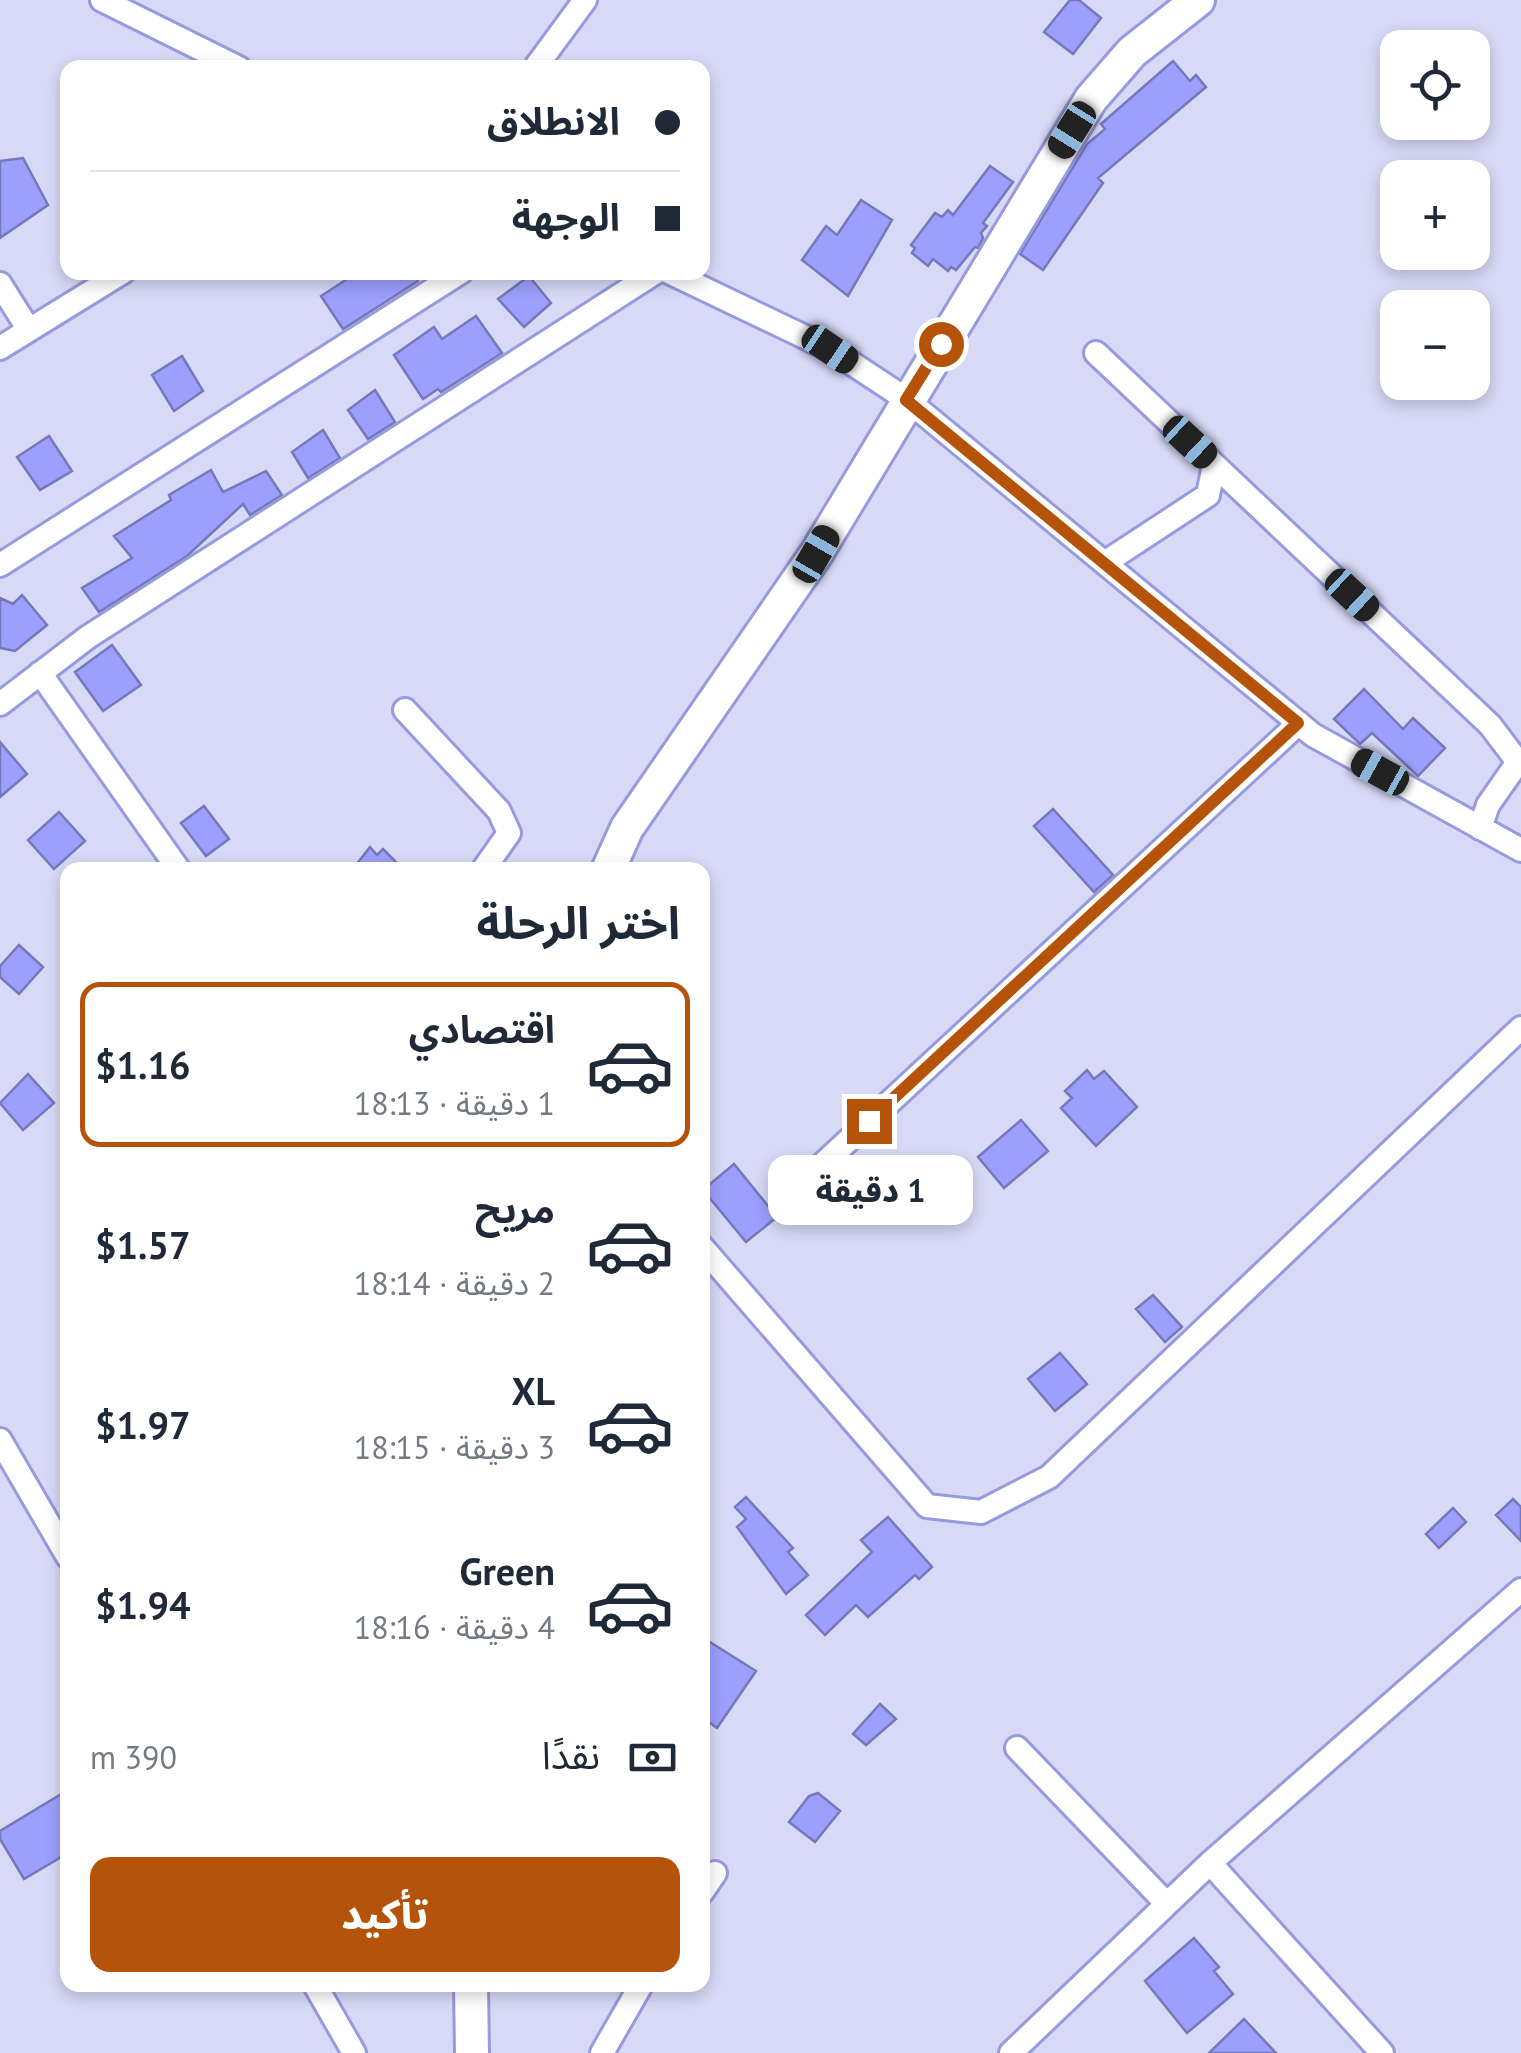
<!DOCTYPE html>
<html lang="ar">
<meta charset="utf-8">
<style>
body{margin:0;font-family:"PT Sans","Noto Sans Arabic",sans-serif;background:#f6f6f7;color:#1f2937;direction:rtl;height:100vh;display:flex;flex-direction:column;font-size:38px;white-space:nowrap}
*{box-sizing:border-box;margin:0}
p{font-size:32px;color:#747a83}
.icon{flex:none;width:55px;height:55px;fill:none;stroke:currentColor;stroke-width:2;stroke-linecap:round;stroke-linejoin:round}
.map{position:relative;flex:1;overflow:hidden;direction:ltr}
.panel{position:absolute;left:60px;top:862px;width:650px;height:1130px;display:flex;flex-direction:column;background:#fff;border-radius:20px;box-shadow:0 5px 15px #0003;direction:rtl}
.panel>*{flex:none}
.hud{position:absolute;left:60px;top:60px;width:650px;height:220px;border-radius:20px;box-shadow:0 5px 15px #0003;direction:rtl;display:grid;align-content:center;height:220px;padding:0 30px;background:#fff}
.fabs{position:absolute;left:1380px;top:30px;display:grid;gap:20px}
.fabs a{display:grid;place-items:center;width:110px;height:110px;border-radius:20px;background:#fff;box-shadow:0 5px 15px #0003;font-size:50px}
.end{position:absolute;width:45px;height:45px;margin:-22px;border:12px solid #b45309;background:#fff;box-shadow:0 0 0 5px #fff}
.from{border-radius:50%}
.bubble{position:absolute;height:70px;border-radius:20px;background:#fff;box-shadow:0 5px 15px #0003;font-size:32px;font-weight:800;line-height:70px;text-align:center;direction:rtl}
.car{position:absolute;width:30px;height:60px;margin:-30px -15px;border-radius:12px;box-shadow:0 0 8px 2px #0007;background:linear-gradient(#222 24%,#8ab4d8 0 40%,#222 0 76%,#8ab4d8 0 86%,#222 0)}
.hud b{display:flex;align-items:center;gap:35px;height:95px;font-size:38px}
.hud b+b{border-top:2px solid #e0e1e3}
.hud i{width:25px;height:25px;background:#1f2937}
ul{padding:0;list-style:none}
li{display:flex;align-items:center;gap:30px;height:165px;margin:0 20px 15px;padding:0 10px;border:5px solid transparent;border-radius:20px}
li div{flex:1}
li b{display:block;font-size:38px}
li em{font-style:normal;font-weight:800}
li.active{border-color:#b45309}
li>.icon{width:90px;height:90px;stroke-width:1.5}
h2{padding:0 30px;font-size:45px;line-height:120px}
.pay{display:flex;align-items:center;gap:25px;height:110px;padding:0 30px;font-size:38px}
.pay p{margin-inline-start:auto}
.cta{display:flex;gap:20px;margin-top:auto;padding:20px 30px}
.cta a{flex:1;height:115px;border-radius:20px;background:#b45309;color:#fff;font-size:40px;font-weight:800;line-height:115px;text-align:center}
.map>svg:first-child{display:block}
.building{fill:#9c9ffd;stroke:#7578b9;stroke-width:2.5}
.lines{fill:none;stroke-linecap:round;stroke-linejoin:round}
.street-casing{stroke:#969ade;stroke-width:28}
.secondary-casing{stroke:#969ade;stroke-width:38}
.street{stroke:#fff;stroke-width:22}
.secondary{stroke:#fff;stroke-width:32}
.route{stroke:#b45309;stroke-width:12}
</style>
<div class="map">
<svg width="1521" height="2053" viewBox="0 0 1521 2053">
<rect width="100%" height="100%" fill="#d7d9f6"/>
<path class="building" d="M1070,0h9l22,18 -28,36 -29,-22z
M1173,61l17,20 6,-6 10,12 -108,91 5,5 -60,87 -23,-16 67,-110 18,-15 -4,-5z
M23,158l25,47 -48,33v-77z
M990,166l23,16 -30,41 4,3 -6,7 2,5 -5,10 -3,-1 -19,23 -5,-3 -3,4 -15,-12 -5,7 -16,-13 3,-5 -4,-3 24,-32 7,4 6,-7 5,5z
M861,200l31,20 -44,76 -46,-36 24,-34 11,9z
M358,272h54l6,9 -75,48 -22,-33z
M529,276l22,27 -27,24 -26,-28z
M476,316l26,37 -61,39 -3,-3 -15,10 -29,-44 40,-28 8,12z
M182,356l21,35 -29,20 -22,-36z
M375,390l20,32 -27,17 -20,-29z
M323,430l17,28 -32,20 -16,-26z
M49,436l23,35 -32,19 -23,-33z
M211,470l12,22 43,-21 16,24 -32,20 -7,-11 -56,52 -88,56 -17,-24 50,-30 -18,-22 57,-36 -2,-5z
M22,595l25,30 -32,26 -15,-3v-50l13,6z
M112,645l29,40 -38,26 -28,-39z
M1364,689l39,40 10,-11 32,30 -27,28 -46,-43 -12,11 -26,-25z
M0,742l27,32 -27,23z
M204,806l25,33 -23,17 -25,-33z
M1053,809l60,66 -19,17 -60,-66z
M59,812l26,29 -31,28 -26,-29z
M370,847l7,8 6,-6 21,21h-52z
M19,945l24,22 -24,27 -19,-17v-11z
M1087,1070l7,9 10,-8 33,36 -41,39 -35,-38 11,-10 -7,-7z
M28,1074l26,29 -31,27 -23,-27z
M1021,1120l27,31 -44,37 -26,-31z
M734,1164l43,53 -31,25 -43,-52z
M1153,1295l29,32 -17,15 -29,-33z
M1060,1353l27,31 -32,27 -27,-32z
M746,1497l47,51 -5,4 20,23 -22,19 -49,-67 9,-8 -11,-12z
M1513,1499l8,8v34l-25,-26z
M1453,1508l13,14 -27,26 -13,-14z
M888,1517l44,50 -13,12 -4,-4 -47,42 -12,-12 -31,30 -19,-20 66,-63 -11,-12z
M702,1637l54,34 -39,57 -15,-11z
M880,1704l16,15 -30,26 -13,-11z
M68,1790v63l-44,26 -24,-40v-8z
M818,1793l22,18 -25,31 -26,-20 20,-26z
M1194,1938l25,29 -5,4 19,23 -46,39 -42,-52z
M1244,2019l32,34h-67z"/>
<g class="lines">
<g class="street-casing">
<path id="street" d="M102,0l137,68
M535,68l50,-68
M669,272l161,77 76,50 407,336 208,115
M0,284l29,46
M0,348l123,-76
M1096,353l394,372 28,37 -30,43 -8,23
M1106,562l102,-67 6,-30
M0,565l461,-293
M40,673l139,197
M0,704l88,-67 568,-365
M405,710l94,101 10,22 -26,37
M811,1175l488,-452
M702,1247l225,259 54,6 68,-35 472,-449
M0,1440l68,117
M1017,1748l150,156
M1210,1863l172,190
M702,1892l13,-19
M315,1985l39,68
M602,2053l39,-68
M1011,2053l199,-190 311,-273"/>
</g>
<g class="secondary-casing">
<path id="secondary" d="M608,870l19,-42 189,-274 275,-455 41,-47 66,-52
M471,1985l1,68"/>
</g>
<use href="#street" class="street"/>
<use href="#secondary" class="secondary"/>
</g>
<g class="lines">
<path class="route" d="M869,1121l429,-398 -392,-323 35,-56"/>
</g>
</svg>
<div class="fabs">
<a><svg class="icon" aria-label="locate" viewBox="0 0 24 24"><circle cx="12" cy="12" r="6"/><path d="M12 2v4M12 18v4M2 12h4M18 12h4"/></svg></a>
<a>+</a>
<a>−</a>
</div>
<i class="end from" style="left:941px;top:344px"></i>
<i class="end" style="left:869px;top:1121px"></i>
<div class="bubble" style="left:768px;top:1155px;width:205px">1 دقيقة</div>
<i class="car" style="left:1072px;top:130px;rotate:212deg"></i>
<i class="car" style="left:830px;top:349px;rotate:124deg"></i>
<i class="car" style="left:1190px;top:442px;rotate:133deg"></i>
<i class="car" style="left:816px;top:554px;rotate:30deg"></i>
<i class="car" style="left:1352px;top:595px;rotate:133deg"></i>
<i class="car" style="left:1380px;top:772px;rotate:299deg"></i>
<div class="hud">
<b><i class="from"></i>الانطلاق</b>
<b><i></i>الوجهة</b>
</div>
<section class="panel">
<h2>اختر الرحلة</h2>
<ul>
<li class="active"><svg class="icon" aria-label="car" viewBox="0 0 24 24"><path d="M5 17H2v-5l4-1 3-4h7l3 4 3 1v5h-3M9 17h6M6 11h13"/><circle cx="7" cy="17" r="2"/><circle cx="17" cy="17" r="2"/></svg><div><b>اقتصادي</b><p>1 دقيقة · 18:13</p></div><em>$1.16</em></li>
<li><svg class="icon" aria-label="car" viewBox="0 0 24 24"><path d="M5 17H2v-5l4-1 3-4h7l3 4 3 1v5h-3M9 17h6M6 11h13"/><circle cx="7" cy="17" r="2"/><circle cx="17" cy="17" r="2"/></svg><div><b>مريح</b><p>2 دقيقة · 18:14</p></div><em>$1.57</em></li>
<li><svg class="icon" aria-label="car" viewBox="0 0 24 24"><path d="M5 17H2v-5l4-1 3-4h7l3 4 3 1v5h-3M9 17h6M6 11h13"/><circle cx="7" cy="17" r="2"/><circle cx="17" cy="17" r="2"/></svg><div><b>XL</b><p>3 دقيقة · 18:15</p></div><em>$1.97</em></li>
<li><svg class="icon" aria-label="car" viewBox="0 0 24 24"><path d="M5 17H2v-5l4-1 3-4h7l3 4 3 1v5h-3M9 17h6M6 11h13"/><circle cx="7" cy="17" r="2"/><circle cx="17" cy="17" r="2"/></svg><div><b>Green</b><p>4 دقيقة · 18:16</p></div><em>$1.94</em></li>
</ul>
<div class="pay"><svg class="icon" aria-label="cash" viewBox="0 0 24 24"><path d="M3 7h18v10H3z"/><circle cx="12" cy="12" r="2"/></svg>نقدًا<p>390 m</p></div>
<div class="cta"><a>تأكيد</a></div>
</section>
</div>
